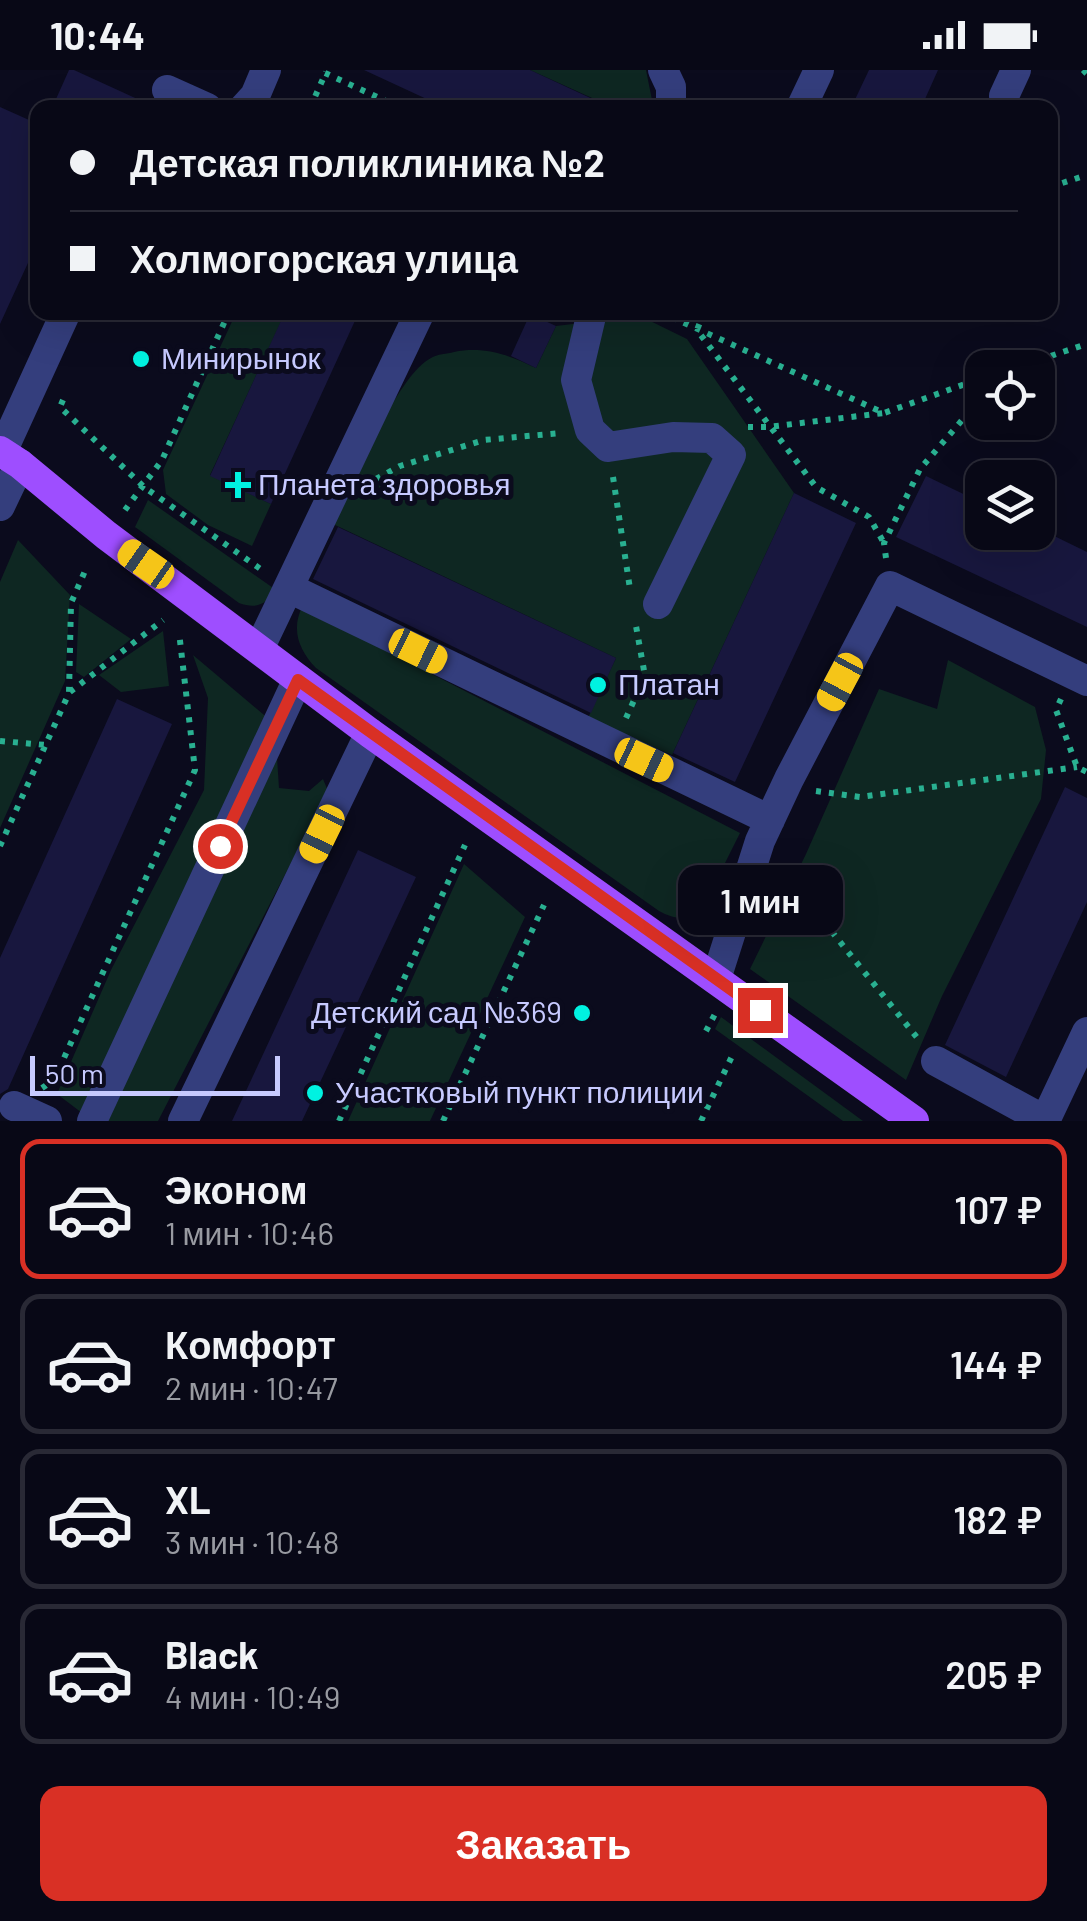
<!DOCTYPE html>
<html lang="ru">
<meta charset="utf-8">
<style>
body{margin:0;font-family:Barlow,sans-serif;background:#161623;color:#f1f3f6;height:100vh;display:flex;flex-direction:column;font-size:38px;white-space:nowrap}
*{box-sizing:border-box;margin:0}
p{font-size:32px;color:#989aa1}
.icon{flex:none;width:55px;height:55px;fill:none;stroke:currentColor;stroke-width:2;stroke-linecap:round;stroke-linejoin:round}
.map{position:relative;height:1051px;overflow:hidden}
.side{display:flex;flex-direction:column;background:#080816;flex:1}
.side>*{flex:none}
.top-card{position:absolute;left:30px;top:30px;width:1028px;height:220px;border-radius:20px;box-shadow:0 10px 40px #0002,0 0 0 2px #292935;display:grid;align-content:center;height:220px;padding:0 40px;background:#080816}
.fabs{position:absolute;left:965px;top:280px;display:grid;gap:20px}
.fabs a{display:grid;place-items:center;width:90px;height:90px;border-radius:20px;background:#080816;box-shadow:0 10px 40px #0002,0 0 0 2px #292935;font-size:50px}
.scale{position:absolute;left:30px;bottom:25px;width:250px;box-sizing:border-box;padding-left:10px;border:5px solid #c7caff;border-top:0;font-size:28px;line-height:35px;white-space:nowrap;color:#c7caff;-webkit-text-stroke:8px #0b0b1d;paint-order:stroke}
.end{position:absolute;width:45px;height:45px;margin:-22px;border:12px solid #d93025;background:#fff;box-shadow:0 0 0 5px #fff}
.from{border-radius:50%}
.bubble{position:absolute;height:70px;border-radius:20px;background:#080816;box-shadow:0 10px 40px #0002,0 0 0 2px #292935;font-size:32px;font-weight:600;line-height:70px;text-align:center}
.car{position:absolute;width:30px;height:60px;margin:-30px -15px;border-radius:12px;box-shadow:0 0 8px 2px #0007;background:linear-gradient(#f5c518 24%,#345 0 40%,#f5c518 0 76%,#345 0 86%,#f5c518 0)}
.top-card b{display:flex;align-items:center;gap:35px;height:95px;font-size:38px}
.top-card b+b{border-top:2px solid #292935}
.top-card i{width:25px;height:25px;background:#f1f3f6}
ul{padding:18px 0 0;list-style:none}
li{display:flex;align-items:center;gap:30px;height:140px;margin:0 20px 15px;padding:0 20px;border:5px solid #292935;border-radius:20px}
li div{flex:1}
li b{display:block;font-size:38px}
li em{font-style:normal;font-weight:600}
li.selected{border-color:#d93025}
li>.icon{width:90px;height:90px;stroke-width:1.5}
.button{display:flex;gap:20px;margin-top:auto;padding:20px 40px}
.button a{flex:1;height:115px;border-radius:20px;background:#d93025;color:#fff;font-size:40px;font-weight:600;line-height:115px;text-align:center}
.status{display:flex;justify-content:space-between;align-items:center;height:70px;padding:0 50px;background:#080816;direction:ltr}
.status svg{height:28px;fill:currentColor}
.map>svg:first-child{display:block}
.green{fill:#0e2722}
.building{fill:#18173e}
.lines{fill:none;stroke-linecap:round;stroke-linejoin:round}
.path{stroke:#29b091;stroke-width:6;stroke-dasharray:5 8;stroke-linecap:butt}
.minor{stroke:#343e7d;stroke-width:30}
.major{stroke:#9e4eff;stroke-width:30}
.route{stroke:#d93025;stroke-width:12}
.poi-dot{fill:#00f2e1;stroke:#0b0b1d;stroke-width:4}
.labels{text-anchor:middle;stroke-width:10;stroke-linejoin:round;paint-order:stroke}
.poi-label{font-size:30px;fill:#c7caff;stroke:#0b0b1d;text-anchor:start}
</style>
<div class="status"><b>10:44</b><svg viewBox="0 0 49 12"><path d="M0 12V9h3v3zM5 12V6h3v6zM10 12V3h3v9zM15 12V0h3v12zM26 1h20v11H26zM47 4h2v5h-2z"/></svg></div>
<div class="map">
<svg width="1087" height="1051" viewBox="0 0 1087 1051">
<rect width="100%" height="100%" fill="#0b0b1d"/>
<path class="green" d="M530,0h116l6,30 -2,7h-38z
M236,243h49l-75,162 61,29 -19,42 -44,-21 -42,-31 -3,-24z
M640,246l47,23 107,154 -122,262 -85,-35 29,-62 -283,-134c18,-37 64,-149 98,-166 6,-4 16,-4 23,-6 30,-6 55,3 82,16l20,-42z
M148,430l128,90c-10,15 -20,19 -37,13l-104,-76z
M18,470l52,55 -5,86 -65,147v-246z
M79,534l52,35 -47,38 -8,-5z
M302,537l438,226 -33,66c-15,20 -26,24 -48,12l-343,-243c-17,-18 -25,-38 -14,-61z
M163,561l6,55 -48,6 -22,-17z
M193,585l77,65 -184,396 -29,-22 54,-124 93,-180 4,-92z
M948,590l87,47 11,43 -5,49 -99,197 -36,84 -156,-111 56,-115 73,-165 58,20z
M276,672l3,46 30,3 14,-12 5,12 -170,330h-56z
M464,794l61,53 -95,204h-82z
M721,947l142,104h-20l-128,-92z"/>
<path class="building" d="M69,0h5l83,38h-105z
M364,0h166l82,38h-166z
M869,0h69l-17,38h-70z
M0,37l38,17v117l-38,83z
M285,242h74l-88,192 -61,-28z
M530,244l26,12 -20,42 -25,-12z
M926,406l56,27v29h64l41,20v75l-191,-90z
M794,423l62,30 -121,259 -62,-29z
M338,457l278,131 -25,55 -278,-134z
M117,629l55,25 -164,365 -8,5v-136z
M1065,717l22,11v104l-81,175 -61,-32z
M358,780l58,27 -114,244h-70z"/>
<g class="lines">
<path class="path" d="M1083,0l4,4
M325,3l76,35
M310,38l16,-36
M1050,117l37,-12
M660,242l224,101 98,-35
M704,242l-7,18 119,157 53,30 15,26
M1014,298l73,-24
M63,330l-3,7 84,80 118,83
M748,357h20l116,-14
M613,407l17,112
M376,409l24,-13 84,-26 77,-7
M125,440l37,-50 67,-148
M886,488l-2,-15 36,-74 62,-72
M70,622l93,-72
M1061,629l-5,11 21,57 10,5
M626,648l19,-42 -9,-50
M0,671l46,4
M816,721l44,6 217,-30
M0,776l69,-153 2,-90 14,-32
M783,801l136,169
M777,829l12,-21
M706,961l9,-17
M42,1018l12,-8 141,-310 -16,-138
M339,1051l126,-276
M443,1051l101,-216
M701,1051l33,-69"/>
<path class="minor" d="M663,0l8,17v21
M167,20l40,18
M1004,26l12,-26
M244,38l11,-12 11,-26
M801,38l18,-38
M592,242l-16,68 14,50 18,17 65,-10 39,1 19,17 -73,149
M2,382l64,-140
M0,436l20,-42
M289,518l481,232
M259,579l161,-337
M716,909l44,-138 29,-62 101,-193 197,95
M936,991l110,60
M14,1036l33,15
M92,1051l206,-442
M183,1051l187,-388
M1045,1051l42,-89"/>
<path class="major" d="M0,381l20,13 86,71 264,198 544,388"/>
</g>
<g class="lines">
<path class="route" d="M220,776l78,-166 462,330"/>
</g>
<g class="poi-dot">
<circle cx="141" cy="289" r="10"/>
<path d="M233 400h10v10h10v10h-10v10h-10v-10h-10v-10h10z"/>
<circle cx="598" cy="615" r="10"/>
<circle cx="582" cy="943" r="10"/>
<circle cx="315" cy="1023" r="10"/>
</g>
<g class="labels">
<g class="poi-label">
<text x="161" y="299">Минирынок</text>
<text x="258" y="425">Планета здоровья</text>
<text x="618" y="625">Платан</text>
<text x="562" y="953" text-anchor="end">Детский сад №369</text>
<text x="335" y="1033">Участковый пункт полиции</text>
</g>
</g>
</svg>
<div class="fabs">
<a><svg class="icon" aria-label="locate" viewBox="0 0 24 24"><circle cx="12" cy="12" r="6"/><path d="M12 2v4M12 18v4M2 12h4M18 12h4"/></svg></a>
<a><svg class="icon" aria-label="layers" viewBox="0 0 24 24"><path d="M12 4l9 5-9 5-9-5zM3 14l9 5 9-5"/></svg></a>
</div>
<div class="scale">50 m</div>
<i class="end from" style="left:220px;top:776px"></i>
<i class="end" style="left:760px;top:940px"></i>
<div class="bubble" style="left:678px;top:795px;width:165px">1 мин</div>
<i class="car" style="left:146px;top:494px;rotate:305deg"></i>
<i class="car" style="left:418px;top:581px;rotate:116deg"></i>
<i class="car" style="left:840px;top:612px;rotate:208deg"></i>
<i class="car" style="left:644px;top:690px;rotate:115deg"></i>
<i class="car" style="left:322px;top:764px;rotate:206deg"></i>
<div class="top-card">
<b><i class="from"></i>Детская поликлиника №2</b>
<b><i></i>Холмогорская улица</b>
</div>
</div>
<section class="side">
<ul>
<li class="selected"><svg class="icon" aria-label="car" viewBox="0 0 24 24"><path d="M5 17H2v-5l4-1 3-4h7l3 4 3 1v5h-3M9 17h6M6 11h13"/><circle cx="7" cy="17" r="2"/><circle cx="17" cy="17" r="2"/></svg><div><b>Эконом</b><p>1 мин · 10:46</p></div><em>107 ₽</em></li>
<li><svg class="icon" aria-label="car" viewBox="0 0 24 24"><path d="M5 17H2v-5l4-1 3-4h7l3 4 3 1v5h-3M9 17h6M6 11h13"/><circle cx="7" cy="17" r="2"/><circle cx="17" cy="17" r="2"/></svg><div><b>Комфорт</b><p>2 мин · 10:47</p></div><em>144 ₽</em></li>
<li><svg class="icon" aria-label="car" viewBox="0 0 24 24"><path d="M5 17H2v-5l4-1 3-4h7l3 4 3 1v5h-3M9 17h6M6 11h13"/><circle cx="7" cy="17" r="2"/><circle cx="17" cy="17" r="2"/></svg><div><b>XL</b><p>3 мин · 10:48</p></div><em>182 ₽</em></li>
<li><svg class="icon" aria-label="car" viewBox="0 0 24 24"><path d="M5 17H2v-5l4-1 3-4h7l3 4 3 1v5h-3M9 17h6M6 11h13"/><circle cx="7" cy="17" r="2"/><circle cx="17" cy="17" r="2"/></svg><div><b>Black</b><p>4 мин · 10:49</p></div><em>205 ₽</em></li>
</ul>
<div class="button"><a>Заказать</a></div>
</section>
